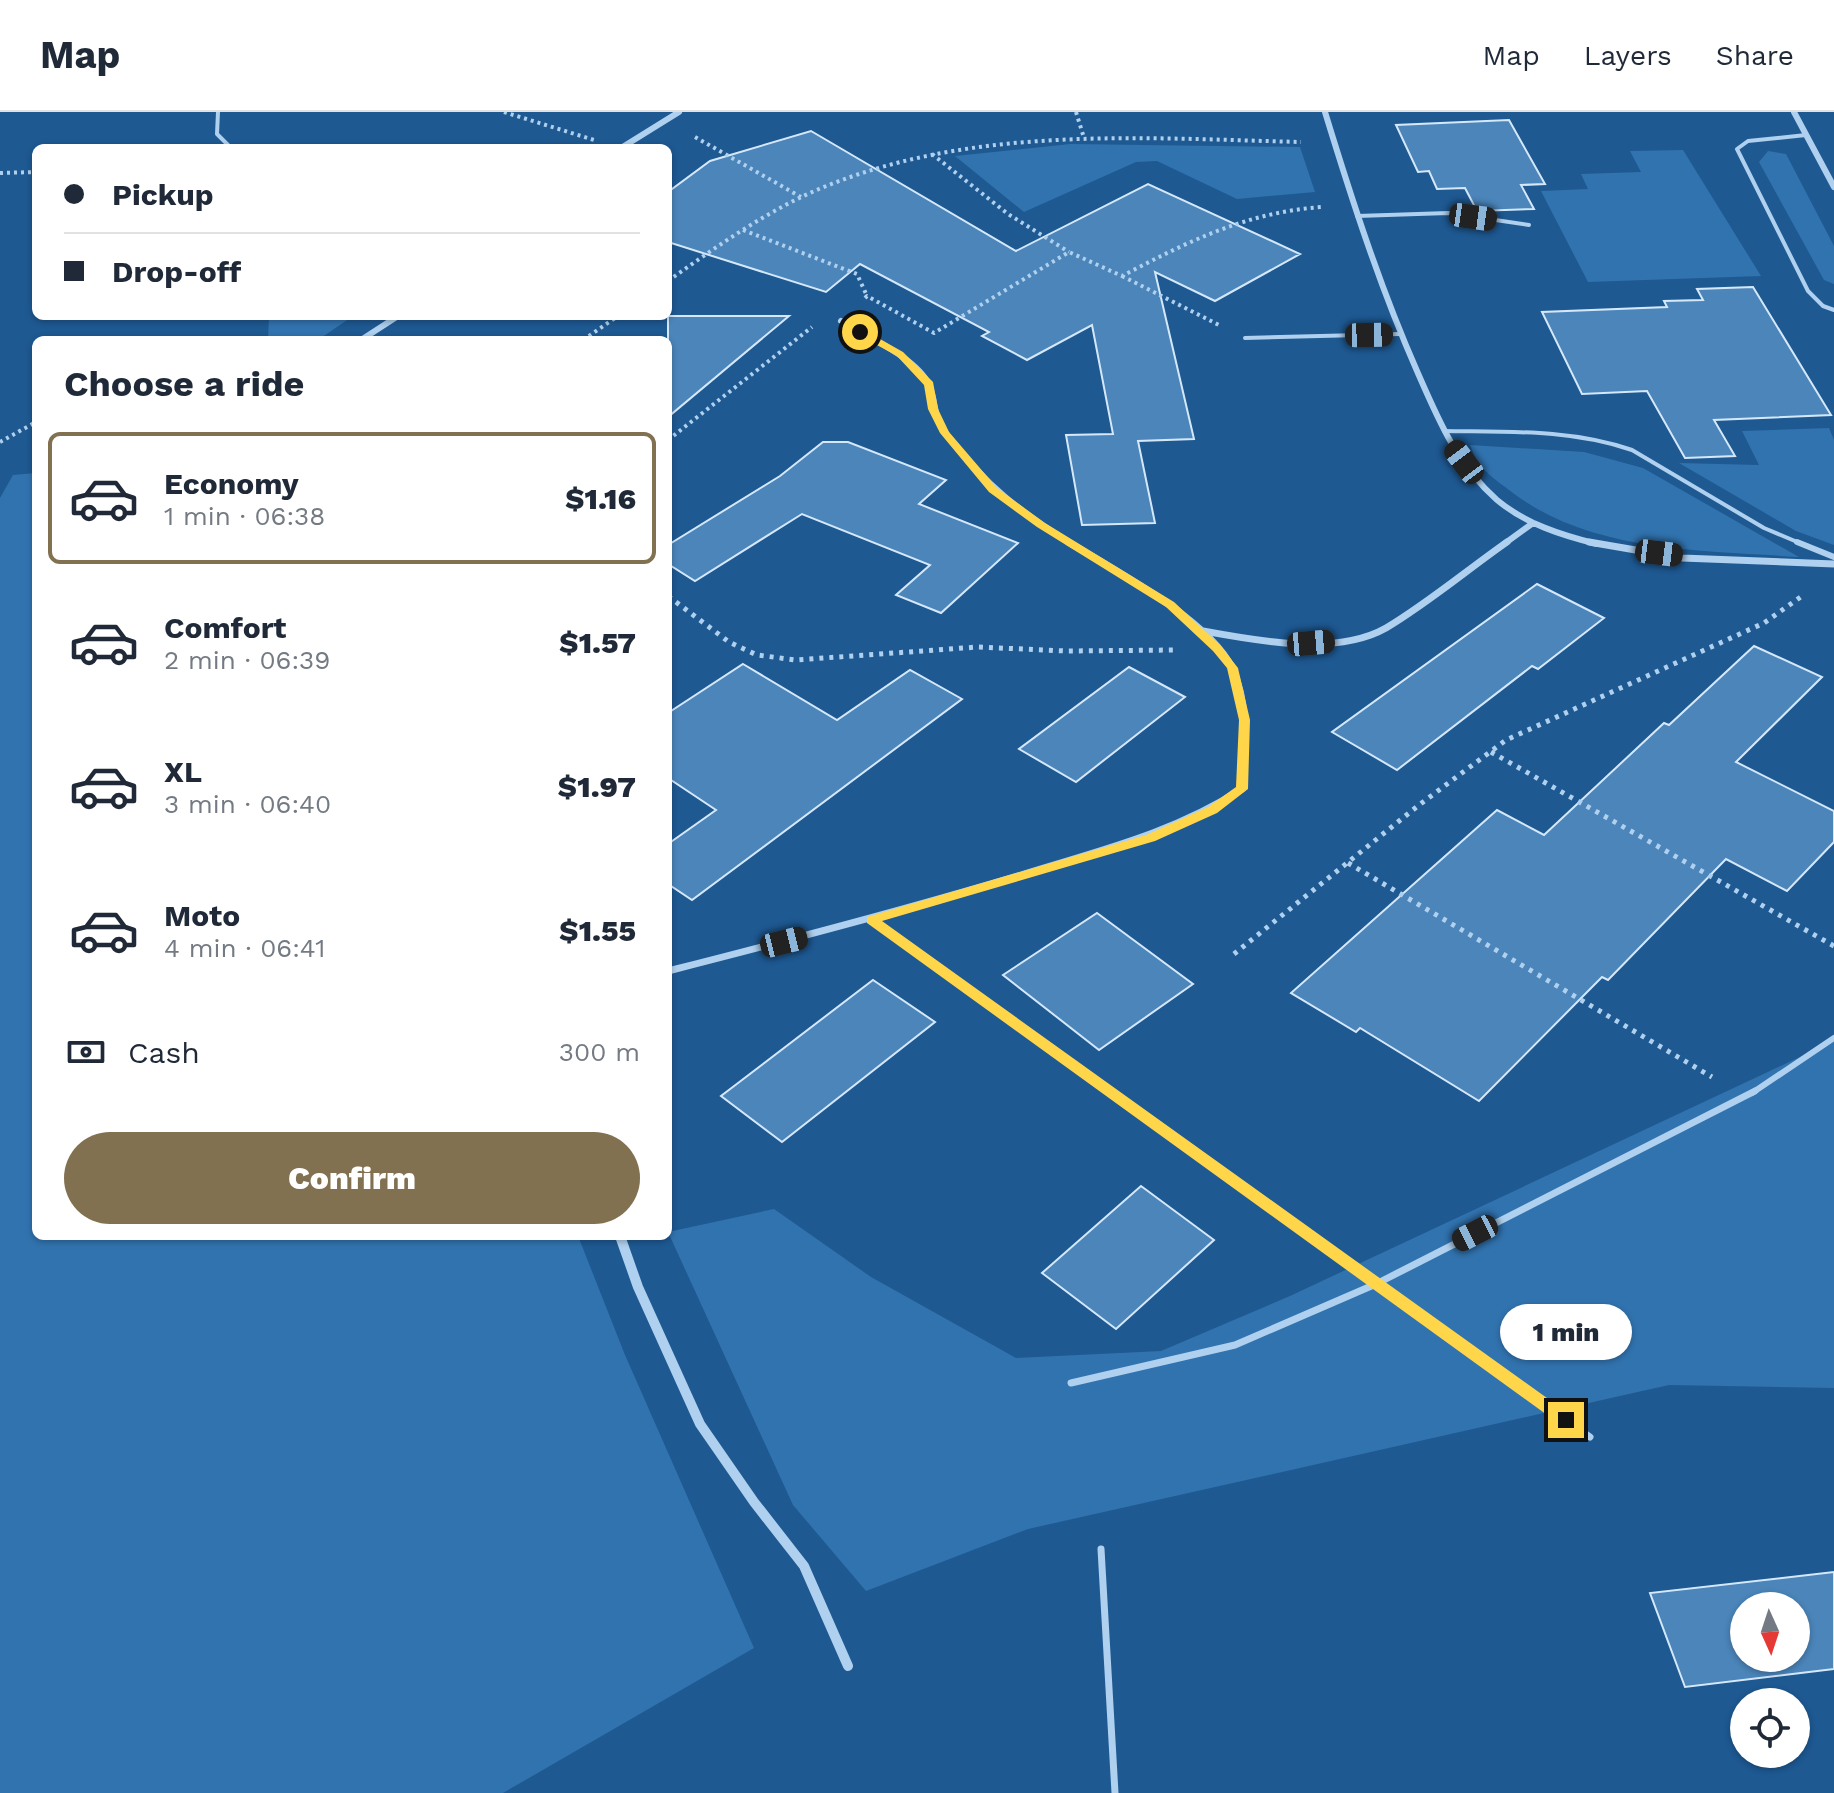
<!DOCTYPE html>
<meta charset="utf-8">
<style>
body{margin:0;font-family:"Work Sans",sans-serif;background:#f2f2f3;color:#1f2937;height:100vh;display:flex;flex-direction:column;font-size:30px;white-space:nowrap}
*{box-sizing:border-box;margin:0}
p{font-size:26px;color:#747a83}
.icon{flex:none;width:44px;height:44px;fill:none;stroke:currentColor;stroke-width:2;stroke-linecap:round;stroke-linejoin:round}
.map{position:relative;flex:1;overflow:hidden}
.side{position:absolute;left:32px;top:224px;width:640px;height:904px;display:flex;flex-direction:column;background:#fff;border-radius:12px;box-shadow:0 2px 6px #0004}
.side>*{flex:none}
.top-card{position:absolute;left:32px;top:32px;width:640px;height:176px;border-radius:12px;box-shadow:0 2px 6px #0004;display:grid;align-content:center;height:176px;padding:0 32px;background:#fff}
.needle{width:52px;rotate:177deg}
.tools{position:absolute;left:1730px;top:1480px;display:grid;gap:16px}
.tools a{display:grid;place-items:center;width:80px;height:80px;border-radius:50%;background:#fff;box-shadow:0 2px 6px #0004;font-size:40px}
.end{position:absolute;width:36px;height:36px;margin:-18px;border:10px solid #ffd54a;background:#111;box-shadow:0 0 0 4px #111}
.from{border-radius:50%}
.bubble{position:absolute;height:56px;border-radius:28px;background:#fff;box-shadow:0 2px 6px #0004;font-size:26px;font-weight:800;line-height:56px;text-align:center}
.car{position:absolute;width:24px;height:48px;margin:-24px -12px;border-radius:10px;box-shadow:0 0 6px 2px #0007;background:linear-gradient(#222 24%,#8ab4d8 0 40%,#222 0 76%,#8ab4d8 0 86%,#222 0)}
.top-card b{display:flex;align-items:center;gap:28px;height:76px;font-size:30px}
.top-card b+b{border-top:2px solid #e0e1e3}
.top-card i{width:20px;height:20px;background:#1f2937}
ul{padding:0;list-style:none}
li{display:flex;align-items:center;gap:24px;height:132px;margin:0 16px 12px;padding:0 16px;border:4px solid transparent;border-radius:12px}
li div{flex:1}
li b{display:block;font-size:30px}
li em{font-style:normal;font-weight:800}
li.on{border-color:#827150}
li>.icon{width:72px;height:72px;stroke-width:1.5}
h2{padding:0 32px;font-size:36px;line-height:96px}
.pay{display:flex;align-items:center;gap:20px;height:88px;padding:0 32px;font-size:30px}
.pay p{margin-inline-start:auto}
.primary-button{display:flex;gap:16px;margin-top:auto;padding:16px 32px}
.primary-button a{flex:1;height:92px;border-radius:48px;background:#827150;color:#fff;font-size:32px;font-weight:800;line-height:92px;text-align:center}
header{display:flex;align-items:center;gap:48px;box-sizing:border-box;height:112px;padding:0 40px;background:#fff;border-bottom:2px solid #e0e1e3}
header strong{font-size:38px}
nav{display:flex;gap:44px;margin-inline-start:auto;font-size:28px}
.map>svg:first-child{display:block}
.green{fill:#3173af}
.building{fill:#4b85ba;stroke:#d5e8fa;stroke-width:2;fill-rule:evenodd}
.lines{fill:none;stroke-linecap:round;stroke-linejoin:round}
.path-far1{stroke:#afd0ee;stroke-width:4;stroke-dasharray:3 4;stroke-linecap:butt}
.path{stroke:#afd0ee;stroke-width:5;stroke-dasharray:4 6;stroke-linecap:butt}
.service-far2{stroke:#afd0ee;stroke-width:4}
.service-far1{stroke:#afd0ee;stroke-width:6}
.service{stroke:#afd0ee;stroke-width:7}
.minor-far2{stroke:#afd0ee;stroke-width:6}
.minor-far1{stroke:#afd0ee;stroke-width:7}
.minor{stroke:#afd0ee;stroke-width:10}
.route{fill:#ffd54a}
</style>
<header>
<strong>Map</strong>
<nav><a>Map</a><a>Layers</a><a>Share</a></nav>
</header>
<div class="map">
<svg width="1834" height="1681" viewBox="0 0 1834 1681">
<rect width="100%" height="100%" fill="#1e5992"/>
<path class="green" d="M1070,32l230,3 15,45 -78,7 -80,-38 -21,1 -112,50 -69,-56z
M1683,38l78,126 -173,6 -47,-91 47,-2 -7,-15 60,-2 -11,-21z
M1768,39l18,3 48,92v38l-10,-4 -65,-118z
M269,204h84l-35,24h-50z
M1829,316l5,12v105l-38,-14 -117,-68 80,2 -17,-34z
M1470,333l114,7 59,16 156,89c-98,-7 -210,-4 -290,-67 -21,-16 -30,-21 -39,-45z
M36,361v763h542l47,119 129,293 -251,145h-503v-1295l13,-23z
M1834,929v347l-165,-3 -641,144 -162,62 -73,-86 -125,-273 106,-23 97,68 145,81 145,-7 129,-55z"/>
<path class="building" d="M1509,8l36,64 -24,1 13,24 -57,2 -12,-23 -28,1 -8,-18 -11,1 -22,-47z
M811,19l205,120 132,-67 152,70 -85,47 -60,-29 39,167 -56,2 17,82 -73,2 -16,-90 47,-1 -21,-109 -65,35 -45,-24 7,-4 -129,-68 -34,28 -158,-50v-50l42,-31z
M1753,175l78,128 -117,5 21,36 -50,2 -38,-67 -65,3 -40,-82 125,-5 -3,-6 39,-1 -6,-11z
M668,204h121l-121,101z
M823,330h25l98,38 -27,24 99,39 -77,70 -45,-18 34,-30 -128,-51 -107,67 -27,-17v-19l112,-69z
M1537,472l67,34 -66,51 -6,-3 -135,104 -65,-38z
M1754,534l68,31 -86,85 98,49v31l-47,49 -61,-32 -118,121 -6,-3 -123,124 -119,-73 -4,4 -65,-39 206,-183 47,25 120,-112 5,2z
M743,552l94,56 73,-50 52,29 -270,201 -24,-16v-40l48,-34 -48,-32v-65z
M1129,555l56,30 -109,85 -57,-33z
M1097,801l96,71 -94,66 -96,-75z
M873,868l62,42 -153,120 -61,-46z
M1141,1074l73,54 -98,89 -74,-56z
M1834,1460v97l-149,18 -35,-94zM1744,1494h52v52h-52z"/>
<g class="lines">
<path class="path-far1" d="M504,0l90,28
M1076,0l8,26
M695,25l106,60
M932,42l76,60 61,38
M0,61l36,-1
M743,118l114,44 10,22
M1122,164l97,49
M668,169c48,-34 97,-69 151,-92 153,-64 320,-51 482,-47
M865,186l2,-2 67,37 135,-81 53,24c65,-34 125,-64 200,-69
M583,228l35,-24
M668,328l144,-113
M0,330l36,-20"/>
<path class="path" d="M668,484l61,46 28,13 39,5 182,-13 88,4 110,-1
M1491,640l343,194
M1348,751l364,214
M1234,842l185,-149 87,-65 258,-117 38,-27"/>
<path class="service-far2" d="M218,0l-1,22 14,14
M1806,23l-58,6 -11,8 71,142 15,15 11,4
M1357,104l91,-3 81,12
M1245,226l155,-4
M1444,319c64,1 127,-2 188,19l132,78 38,16"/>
<path class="service-far1" d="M1797,430l37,15
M871,808l241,173
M1752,981l82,-55"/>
<path class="service" d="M1109,979l481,346
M1071,1271l164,-38 141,-61 379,-193
M1101,1437l14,244"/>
<path class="minor-far2" d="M1325,0c27,88 55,175 92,259 21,48 40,94 80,129 29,24 64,35 100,44
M1794,0l40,75
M621,36l58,-36
M841,209c24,14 77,38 88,64 8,18 3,32 19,51 39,50 70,75 124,108
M361,228l37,-24
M1504,432l29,-21"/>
<path class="minor-far1" d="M1589,430l93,16 152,6
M1198,518c54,10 137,27 188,-2 42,-25 81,-58 121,-86
M668,859c118,-30 236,-61 353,-96 77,-24 153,-42 221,-86 2,-39 8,-84 -10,-121 -23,-48 -119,-99 -164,-126"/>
<path class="minor" d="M620,1124l18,51 62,137 54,78 50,64 44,100"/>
</g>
<path class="route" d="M857,218h7l39,22 30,30 5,27 11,23 48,56 48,35 129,79 47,44 17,22 12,52 -2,69 -31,24 -62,28 -273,80 690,495v9h-11l-694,-502v-6l279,-82 62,-28 28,-20 3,-67 -12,-52 -14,-17 -47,-44 -129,-80 -48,-35 -49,-59 -12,-24 -4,-24 -27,-29 -40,-22z"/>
</svg>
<div class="tools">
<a><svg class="needle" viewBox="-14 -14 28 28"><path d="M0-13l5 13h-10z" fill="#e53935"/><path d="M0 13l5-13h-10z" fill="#747a83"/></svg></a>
<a><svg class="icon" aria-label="locate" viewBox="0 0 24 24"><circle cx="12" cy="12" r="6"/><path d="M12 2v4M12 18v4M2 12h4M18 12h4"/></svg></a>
</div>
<i class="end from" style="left:860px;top:220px"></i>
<i class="end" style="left:1566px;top:1308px"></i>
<div class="bubble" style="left:1500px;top:1192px;width:132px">1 min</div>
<i class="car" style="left:1473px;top:105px;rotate:98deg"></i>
<i class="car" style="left:1369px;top:223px;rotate:89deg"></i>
<i class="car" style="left:1464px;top:350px;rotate:323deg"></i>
<i class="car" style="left:1659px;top:441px;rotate:97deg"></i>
<i class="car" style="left:1311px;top:531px;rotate:85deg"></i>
<i class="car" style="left:784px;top:830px;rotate:76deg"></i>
<i class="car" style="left:1475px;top:1121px;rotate:243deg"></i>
<div class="top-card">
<b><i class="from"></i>Pickup</b>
<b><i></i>Drop-off</b>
</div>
<section class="side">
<h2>Choose a ride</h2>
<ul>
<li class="on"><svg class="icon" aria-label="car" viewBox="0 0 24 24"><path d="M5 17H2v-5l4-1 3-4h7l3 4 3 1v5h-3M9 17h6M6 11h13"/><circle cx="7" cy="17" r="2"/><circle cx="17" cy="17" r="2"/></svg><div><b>Economy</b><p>1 min · 06:38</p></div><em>$1.16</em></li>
<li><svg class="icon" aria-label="car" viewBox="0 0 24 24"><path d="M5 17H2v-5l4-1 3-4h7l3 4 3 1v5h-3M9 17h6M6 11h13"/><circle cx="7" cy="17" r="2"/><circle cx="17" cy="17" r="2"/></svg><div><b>Comfort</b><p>2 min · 06:39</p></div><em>$1.57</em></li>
<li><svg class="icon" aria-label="car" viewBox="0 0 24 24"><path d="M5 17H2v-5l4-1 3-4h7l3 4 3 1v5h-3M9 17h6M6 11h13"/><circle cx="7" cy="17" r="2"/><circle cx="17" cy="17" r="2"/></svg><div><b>XL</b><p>3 min · 06:40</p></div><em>$1.97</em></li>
<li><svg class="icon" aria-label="car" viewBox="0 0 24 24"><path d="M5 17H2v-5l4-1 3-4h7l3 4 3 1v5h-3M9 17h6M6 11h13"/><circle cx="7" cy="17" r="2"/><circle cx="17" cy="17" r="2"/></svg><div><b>Moto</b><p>4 min · 06:41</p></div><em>$1.55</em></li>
</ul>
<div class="pay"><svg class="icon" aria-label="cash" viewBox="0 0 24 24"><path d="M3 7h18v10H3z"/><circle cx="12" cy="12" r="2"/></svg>Cash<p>300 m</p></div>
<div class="primary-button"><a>Confirm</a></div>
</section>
</div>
